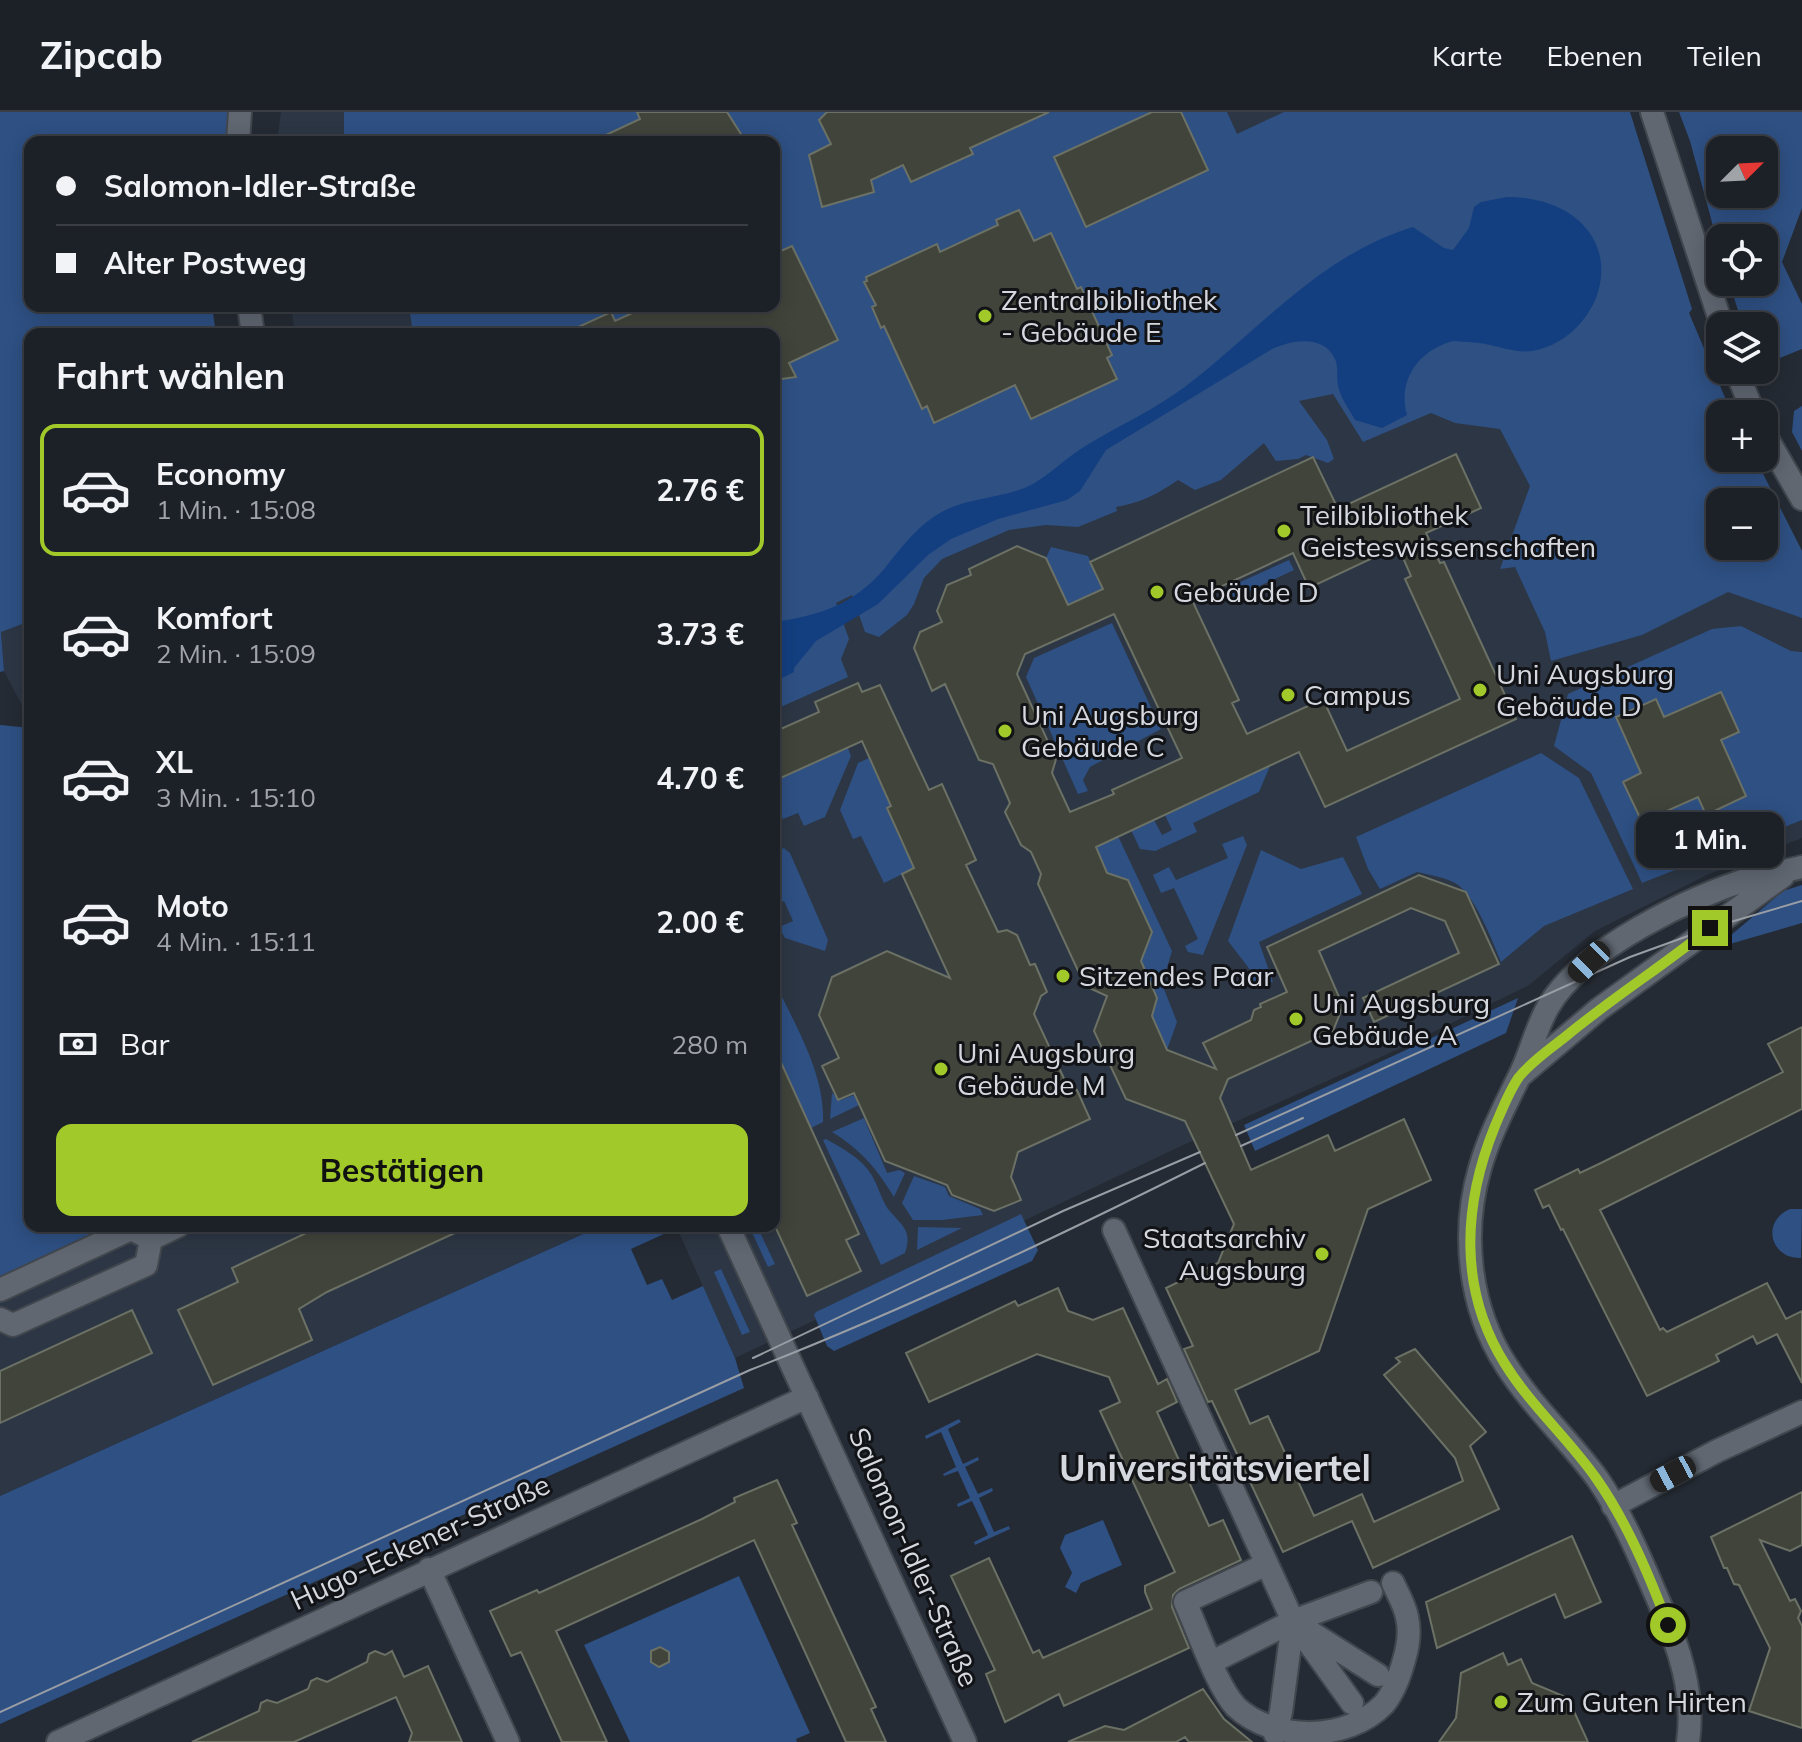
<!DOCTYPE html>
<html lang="de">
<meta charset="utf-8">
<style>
body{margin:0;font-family:Mulish,sans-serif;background:#292d33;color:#f1f3f6;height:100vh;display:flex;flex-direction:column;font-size:30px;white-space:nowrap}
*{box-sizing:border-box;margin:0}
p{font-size:26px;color:#a0a3a7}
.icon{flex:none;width:44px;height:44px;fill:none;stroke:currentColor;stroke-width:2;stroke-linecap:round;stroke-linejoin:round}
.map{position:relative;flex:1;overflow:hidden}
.sheet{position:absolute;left:24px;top:216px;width:756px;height:904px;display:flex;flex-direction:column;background:#1c2027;border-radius:16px;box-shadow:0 4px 20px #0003,0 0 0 2px #3a3e44}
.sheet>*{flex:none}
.banner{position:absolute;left:24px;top:24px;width:756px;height:176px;border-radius:16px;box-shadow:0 4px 20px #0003,0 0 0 2px #3a3e44;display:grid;align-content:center;height:176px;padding:0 32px;background:#1c2027}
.needle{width:52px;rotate:66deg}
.tools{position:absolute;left:1706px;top:24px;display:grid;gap:16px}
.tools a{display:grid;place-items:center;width:72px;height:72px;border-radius:16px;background:#1c2027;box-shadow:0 4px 20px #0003,0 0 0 2px #3a3e44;font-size:40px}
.end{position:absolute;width:36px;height:36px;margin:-18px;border:10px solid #a1c92a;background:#111;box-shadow:0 0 0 4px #111}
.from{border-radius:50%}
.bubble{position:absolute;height:56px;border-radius:16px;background:#1c2027;box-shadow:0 4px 20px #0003,0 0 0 2px #3a3e44;font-size:26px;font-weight:700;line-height:56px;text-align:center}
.car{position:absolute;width:24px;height:48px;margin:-24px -12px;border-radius:10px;box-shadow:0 0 6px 2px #0007;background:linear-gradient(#222 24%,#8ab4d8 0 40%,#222 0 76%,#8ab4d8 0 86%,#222 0)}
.banner b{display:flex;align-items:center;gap:28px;height:76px;font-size:30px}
.banner b+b{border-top:2px solid #3a3e44}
.banner i{width:20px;height:20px;background:#f1f3f6}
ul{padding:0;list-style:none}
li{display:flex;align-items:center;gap:24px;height:132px;margin:0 16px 12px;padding:0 16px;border:4px solid transparent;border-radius:16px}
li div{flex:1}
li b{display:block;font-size:30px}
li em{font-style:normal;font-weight:700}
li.active{border-color:#a1c92a}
li>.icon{width:72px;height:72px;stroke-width:1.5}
h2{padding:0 32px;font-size:36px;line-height:96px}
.pay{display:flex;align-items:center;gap:20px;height:88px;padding:0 32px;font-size:30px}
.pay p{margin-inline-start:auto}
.action{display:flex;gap:16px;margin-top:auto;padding:16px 32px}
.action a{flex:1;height:92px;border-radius:16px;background:#a1c92a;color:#111;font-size:32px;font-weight:700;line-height:92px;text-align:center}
header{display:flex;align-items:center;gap:48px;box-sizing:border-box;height:112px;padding:0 40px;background:#1c2027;border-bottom:2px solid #3a3e44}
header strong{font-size:38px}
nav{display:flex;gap:44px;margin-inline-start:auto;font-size:28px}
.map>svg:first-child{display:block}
.built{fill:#2d3644;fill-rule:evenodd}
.green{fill:#2e5083;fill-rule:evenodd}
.water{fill:#133f80}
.building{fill:#40443a;stroke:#6c7165;stroke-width:2;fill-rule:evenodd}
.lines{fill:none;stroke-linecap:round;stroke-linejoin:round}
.street-casing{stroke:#42474e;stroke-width:26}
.street{stroke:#606771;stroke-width:22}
.tram{stroke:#999da4;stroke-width:2}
.route{stroke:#a1c92a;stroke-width:10}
.poi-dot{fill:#a1c92a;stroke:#111317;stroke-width:3}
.labels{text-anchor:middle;stroke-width:6;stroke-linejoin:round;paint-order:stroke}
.poi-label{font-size:28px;fill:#d5d9df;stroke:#111317;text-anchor:start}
.street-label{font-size:28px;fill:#d5d9df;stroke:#111317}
.district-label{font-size:36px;font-weight:bold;fill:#d5d9df;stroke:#111317}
</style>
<header>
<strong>Zipcab</strong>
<nav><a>Karte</a><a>Ebenen</a><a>Teilen</a></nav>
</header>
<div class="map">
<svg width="1802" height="1630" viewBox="0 0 1802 1630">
<rect width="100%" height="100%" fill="#252b34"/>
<path class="built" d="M281,0h1333l87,233 31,69h-12v44h35l47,93v287l-95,37 -112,56 -66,54 -126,62 -224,100 -444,211 -59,-132h98v-892h-479l-4,-28h483v-164h-497zM1720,390h44v44h-44z
M0,390l30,3v216l-26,-50 -4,-55z
M0,613l30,3v498h571l-601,270z"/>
<path class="green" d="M0,0h240l-2,30h-208v164h182l4,28h-186v287l-29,11 3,39 -4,1z
M344,0h883l10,22 47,-22h346l62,197 -3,4 43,101h-12v44h35l47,93v67l-74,-26 -86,43 -91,26 -6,-29 -30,-65 -15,2 30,-83 -30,-57 -45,-6 -24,-10 -68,29 -30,-48 -34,7 28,39 7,19 -6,4 -22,-8 -8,4 -22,2 -12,-18 -43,37 -26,10 -17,-10c-20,14 -38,23 -62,27l1,4 -39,16 -32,-2 -37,5 -67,29 -18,19 -10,26 -7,11 -28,22 -14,-5 -13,-37 -16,8 13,36 -8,20 7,18 -74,33v-376h-361l-4,-28h365v-164h-430zM1720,390h44v44h-44z
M1679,0h123v96l-20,54 20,42v45l-32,13 -6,-1v-35h-21l-14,-44h35v-44h-44v14l-30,-111zM1764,38v44h-44v-44z
M1802,294v45l-10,-19 2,-21z
M1051,435l37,9 15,33 -35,16 -22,-47z
M1289,448l5,10 -60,28 -5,-11z
M1112,511l49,106 -71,38 -7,13 5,11 -10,3 -52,-117 8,-19z
M1741,514l50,25 11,1v168l-160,63 -51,-110 -37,-27 14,-52 144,-65z
M0,613l30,3v498h89l-119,56z
M848,636l3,8 -26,61 -21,9 -6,-13 -15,6 -9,-21v-17z
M1541,641l38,25 54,111 -89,37 -43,36c-8,-20 -27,-69 -46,-79 -11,-6 -25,-8 -38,-11l-37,17 -12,-20 -12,-32z
M869,646l14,31 11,16 -7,4 18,41 14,16 -35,17 -23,-47 -8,3 -13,-29 18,-47z
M1270,654l-11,26 -66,31 4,9 -42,19 -15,-2 -9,-19 23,-10 8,15 10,-5 -7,-15z
M1118,724l54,115 -10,33 15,38 -10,28 -17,-40 4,-1 2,-6 -4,-8 3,-2 -6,-13 -12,-8 15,-40 -24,-52 -21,-7 -11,-26z
M1243,724l4,9 -44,110 -15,-3 -3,-6 13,-7 -24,-51 -13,5 -8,-18 16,-8 7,13 52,-22 -6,-14z
M784,736l6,5 38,87 -3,11 -40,-13 -6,-11 14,-6 -9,-20 -10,4v-7l7,-4 -7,-18v-24z
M1261,738l40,19 42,-12 19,37 -103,48 14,40 -23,6 1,-17 -23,-30z
M1802,773v38l-86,25 67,-57z
M774,868c20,44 51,92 49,142l-12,6 -37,-80z
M1518,886l-12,35 -251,118 -11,-26z
M832,981l9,7 13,-5 5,10 -29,14z
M864,1006l23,55 12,-3 6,3 -11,24c-16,-27 -34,-48 -62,-65z
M826,1027c16,9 35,19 45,35 7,11 10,25 17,35 13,16 25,21 17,44l-24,12 -58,-125z
M914,1064l31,11 4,9 31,13 3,6 -41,5h-29l-11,-17z
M1790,1097h12l-1,49c-31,1 -40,-37 -11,-49z
M1021,1102l17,36 -6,11 -198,90 -7,-5 -13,-31 2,-3z
M601,1114h75l1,2 -46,21 16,36 15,-6 10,21 31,-14 32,72 9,30 -744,336v-228z
M749,1114h8l18,38 -7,3z
M918,1115l44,1 -45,22z
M721,1157l29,63 -8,3 -28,-63z
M959,1307l2,3 -13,7 15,35 15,-7 1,3 -14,7 13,27 14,-6 1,3 -14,7 15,34 15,-6 1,3 -35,16 -1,-3 14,-7 -16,-34 -14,6 -1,-3 13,-6 -12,-27 -14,5 -1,-2 13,-7 -15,-35 -15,7 -1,-3z
M1103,1408l19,45 -41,18 -5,10 -11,-6 7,-14 -12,-25 5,-13z
M739,1464l71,157 -14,6 1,3h-167l-46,-97z"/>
<path class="water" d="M1507,85c30,0 63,9 82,35 33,46 -5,111 -57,119 -14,2 -28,-3 -42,-6 -12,-3 -25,-3 -37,-4 -34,9 -56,39 -46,74l-25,13 -27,-8c-6,-11 -15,-23 -17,-35 -2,-8 1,-18 -3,-26 -11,-25 -43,-19 -63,-10l-166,101 -26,41 -13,9 -69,19 -47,20 -23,16 -50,49 -62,37 -22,27v4l-20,10v-60c45,-6 81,-18 111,-54 15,-19 30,-39 50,-52 30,-20 68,-16 98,-32 19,-11 35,-28 54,-39 33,-20 69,-36 99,-59 76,-58 133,-130 227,-159l31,21 9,2 16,-22 5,-21 7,-5z"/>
<path class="building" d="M637,0h90l19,30h-155l49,-23z
M827,0h222l-79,36 3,6 -62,28 -8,-17 -32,15 3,12 -52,15 -13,-52 22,-11 -12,-24z
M1152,0h29l27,58 -122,57 -32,-70z
M1019,98l15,31 17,-8 26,56 4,-2 31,68 -5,3 10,21 -86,40 -16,-34 -81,38 -7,-17 -5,3 -38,-83 -3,2 -9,-21 4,-2 -12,-23 3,-1 -1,-4 71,-33 3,8 58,-27 -2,-5z
M792,134l46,94 -49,23 7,14 -22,3v-46h-211l48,-22 4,9 33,-15h126v-52z
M1456,342l25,54 -55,25 14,30 4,-1 72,157 -191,88 -26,-55 -203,95 11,26 21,7 24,52 -11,29 16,37 -5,18 15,34 49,19 -13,-26 48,-23 3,-10 7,-3 -1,-3 27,-12 -20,-45 152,-72 47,17 33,72 -125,58 -11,-24 96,-45 -14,-32 -34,-13 -92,43 24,55 -10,25 -105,48 -8,19 31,72 77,-35 7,16 69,-32 27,61 -63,29 -49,142 -84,39 15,34 18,-8 46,100 48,-22 12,28 89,-41 -8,-23 -71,-83 16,-13 -4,-4 19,-9 71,83 -16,14 29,63 -126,59 -21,-47 -69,31 -71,-151 -4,1 -24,-53 9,-3 -27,-58 52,-25 16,-39 -49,-103 -59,-22 -32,-68 13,-35 -22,-10 -47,-102 3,-10 -10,-22 -10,-7 -16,-33 5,-9 -17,-39 -14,-4 -34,-76 -13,7 -18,-43 6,-16 22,-10 -5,-11 10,-26 24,-10 -2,-6 48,-23 29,12 22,47 35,-16 -13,-27 223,-105 25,52zM1398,434l13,30 -6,3 55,120 -113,52 -24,-52 -76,35 -15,-31 7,-3 -47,-100 101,-47 16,35zM1114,502l68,144 -70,32 2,4 -44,18 -18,-39 4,-14 -39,-85 8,-20z
M858,571l4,9 18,-7 49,105 13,-6 34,76 -10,5 32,67 9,-2 10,5 13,30 5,-1 12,28 -6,4 -7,18 33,71 10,5 13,29 -72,33 -7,25 10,23 -27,11 -42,-16 -5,-10 -62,-24 -31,-68 -16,7 -16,-34 17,-8 -20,-43 13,-38 55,-26 63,27 -48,-104 12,-6 -27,-60 4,-2 -29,-65 -88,40v-49l45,-20 -4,-10z
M1721,580l18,40 -18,8 25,56 -40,19 -8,-18 -56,25 -19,-40 18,-9 -25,-56 40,-18 8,18z
M1802,915v82l-202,101 60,120 3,-2 4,4 100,-49 19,36 16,-8v72l-25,-49 -20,10 -4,-8 -37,19 3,6 -72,35 -84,-167 -2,1 -12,-25 -6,3 -8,-18 43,-21 2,4 21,-10 182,-91 -15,-28z
M774,935l85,187 -13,6 15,31 -54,25 -33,-72z
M321,1114h149l-143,66 -28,17 13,31 -99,45 -35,-75 60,-28 -6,-14z
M1058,1176l10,23 25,9 30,-12 35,76 9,-5 10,23 -20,10 52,114 14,-6 18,40 -62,29 -6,6 -1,12 17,41 -125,58 -5,-12 -54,28 -19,-48 9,-4 -44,-94 38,-18 44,95 6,-3 4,8 109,-49 -7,-17v-6l30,-14 -75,-161 20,-9 -11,-25 -72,-23 -108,48 -23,-49 109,-52 3,5z
M132,1198l20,43 -152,70v-52z
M777,1368l20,43 -5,2 84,182 -5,2 15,33h-40l-92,-202 -198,91 51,111h-45l-41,-90 -10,4 -21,-45 47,-21 2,3 163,-74 33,-17 -1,-4z
M1802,1380v53l-12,6 -30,-11 30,61 5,-2 6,12 -3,7 4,8v102l-53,-17 21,-63 -31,-63 -5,-1 -7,-16h-3l-13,-31z
M1572,1424l29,66 -36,16 -10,-24 -118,54 -11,-46z
M660,1535l9,5v10l-10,5 -8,-5v-11z
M375,1539l10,4 7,-4 12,26 24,-11 34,76h-53l3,-9 -16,-36 -102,45h-102l67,-31 2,-8 6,-3 10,3 31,-14 3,-8 6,-3 10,4 40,-20 2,-8z
M1503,1541l5,12 13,-6 11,24 36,15 20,44h-149l17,-24 5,-45z
M1203,1577l21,30 28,23h-63l-4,-5 -9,5h-108l37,-16 19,4z"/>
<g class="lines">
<g class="street-casing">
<path id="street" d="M1652,0l70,214
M238,30l2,-30
M249,194l4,28
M1736,258l18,44
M1764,321l38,66
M1521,963l78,-66 184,-133
M728,1114l237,516
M1114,1118l179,391 59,82
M151,1127l27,-13
M0,1178l131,-61 20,10
M0,1207l13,6 133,-60 5,-26
M1613,1394l104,-55 85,-39
M1267,1452l-82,38c13,28 31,83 51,105 38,35 111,35 148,-3 10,-12 16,-29 20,-44 4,-13 6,-30 3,-43 -2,-11 -9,-23 -14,-34
M429,1457l79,173
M1304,1516l74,47
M1212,1550l81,-41 78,-29
M1275,1622l6,-22 12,-91
M58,1630l749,-345
M1688,1630c7,-48 -9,-96 -29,-140 -18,-42 -36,-86 -62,-124 -29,-39 -65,-72 -91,-113 -37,-57 -45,-132 -26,-197 9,-32 24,-60 38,-89 12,-23 17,-49 30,-72 34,-59 144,-111 207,-130 15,-4 32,-6 47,-10"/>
</g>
<use href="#street" class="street"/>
<path class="tram" d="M1236,1023l394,-178 80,-29 92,-27
M1241,1034l62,-28
M753,1246l310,-147 137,-59
M0,1600l750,-342c154,-60 307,-133 455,-207"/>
</g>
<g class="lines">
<path class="route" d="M1668,1513c-19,-50 -41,-103 -72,-147 -28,-40 -65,-72 -91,-114 -47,-75 -42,-159 -10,-238 7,-16 14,-35 24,-49 12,-15 31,-28 46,-40 47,-39 98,-71 145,-109"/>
</g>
<g class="poi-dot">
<circle cx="985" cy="204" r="8"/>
<circle cx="1284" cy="419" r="8"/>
<circle cx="1157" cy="480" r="8"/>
<circle cx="1480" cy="578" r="8"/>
<circle cx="1288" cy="583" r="8"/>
<circle cx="1005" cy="619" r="8"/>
<circle cx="1063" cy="864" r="8"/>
<circle cx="1296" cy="907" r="8"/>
<circle cx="941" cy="957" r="8"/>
<circle cx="1322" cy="1142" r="8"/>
<circle cx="1501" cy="1590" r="8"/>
</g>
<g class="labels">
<g class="poi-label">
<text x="1001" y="198">Zentralbibliothek<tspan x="1001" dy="32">- Gebäude E</tspan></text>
<text x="1300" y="413">Teilbibliothek<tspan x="1300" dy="32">Geisteswissenschaften</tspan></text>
<text x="1173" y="490">Gebäude D</text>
<text x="1496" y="572">Uni Augsburg<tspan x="1496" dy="32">Gebäude D</tspan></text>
<text x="1304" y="593">Campus</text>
<text x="1021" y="613">Uni Augsburg<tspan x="1021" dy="32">Gebäude C</tspan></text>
<text x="1079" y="874">Sitzendes Paar</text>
<text x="1312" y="901">Uni Augsburg<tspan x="1312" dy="32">Gebäude A</tspan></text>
<text x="957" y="951">Uni Augsburg<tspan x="957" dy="32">Gebäude M</tspan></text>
<text x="1306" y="1136" text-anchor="end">Staatsarchiv<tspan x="1306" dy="32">Augsburg</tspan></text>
<text x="1517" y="1600">Zum Guten Hirten</text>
</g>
<g class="street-label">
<text transform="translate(420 1430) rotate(-25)" y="10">Hugo-Eckener-Straße</text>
<text transform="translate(914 1445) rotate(66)" y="10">Salomon-Idler-Straße</text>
</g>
<g class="district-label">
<text x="1215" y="1369">Universitätsviertel</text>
</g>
</g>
</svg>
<div class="tools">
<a><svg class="needle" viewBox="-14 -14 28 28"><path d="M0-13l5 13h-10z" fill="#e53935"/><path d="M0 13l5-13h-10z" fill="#a0a3a7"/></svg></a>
<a><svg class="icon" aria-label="locate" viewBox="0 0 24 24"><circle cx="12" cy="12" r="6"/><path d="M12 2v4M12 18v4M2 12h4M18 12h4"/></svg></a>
<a><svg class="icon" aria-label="layers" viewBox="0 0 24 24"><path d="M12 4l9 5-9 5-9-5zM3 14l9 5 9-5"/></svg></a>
<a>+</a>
<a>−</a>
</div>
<i class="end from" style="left:1668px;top:1513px"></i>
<i class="end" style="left:1710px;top:816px"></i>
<div class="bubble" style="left:1636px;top:700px;width:148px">1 Min.</div>
<i class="car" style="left:1589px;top:850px;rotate:226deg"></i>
<i class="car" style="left:1673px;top:1362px;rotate:242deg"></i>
<div class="banner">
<b><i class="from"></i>Salomon-Idler-Straße</b>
<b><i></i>Alter Postweg</b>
</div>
<section class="sheet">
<h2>Fahrt wählen</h2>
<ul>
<li class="active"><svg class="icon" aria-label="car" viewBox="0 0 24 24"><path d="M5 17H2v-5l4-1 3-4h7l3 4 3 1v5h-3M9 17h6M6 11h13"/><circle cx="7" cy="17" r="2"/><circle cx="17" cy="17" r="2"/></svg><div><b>Economy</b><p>1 Min. · 15:08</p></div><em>2.76 €</em></li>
<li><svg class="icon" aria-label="car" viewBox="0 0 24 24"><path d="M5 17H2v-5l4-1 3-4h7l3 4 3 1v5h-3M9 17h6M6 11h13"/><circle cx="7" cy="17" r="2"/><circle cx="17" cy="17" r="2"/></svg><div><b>Komfort</b><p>2 Min. · 15:09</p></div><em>3.73 €</em></li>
<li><svg class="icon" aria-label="car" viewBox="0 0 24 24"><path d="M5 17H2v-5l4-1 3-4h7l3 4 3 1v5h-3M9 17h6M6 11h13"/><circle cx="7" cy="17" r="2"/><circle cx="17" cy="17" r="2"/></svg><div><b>XL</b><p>3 Min. · 15:10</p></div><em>4.70 €</em></li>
<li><svg class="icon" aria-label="car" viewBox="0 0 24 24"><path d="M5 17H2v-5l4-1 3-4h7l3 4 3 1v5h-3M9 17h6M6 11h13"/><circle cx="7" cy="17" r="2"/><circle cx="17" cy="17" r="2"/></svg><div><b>Moto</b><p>4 Min. · 15:11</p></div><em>2.00 €</em></li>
</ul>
<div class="pay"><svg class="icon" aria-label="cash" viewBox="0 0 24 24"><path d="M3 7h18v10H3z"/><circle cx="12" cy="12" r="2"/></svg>Bar<p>280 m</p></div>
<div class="action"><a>Bestätigen</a></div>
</section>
</div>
